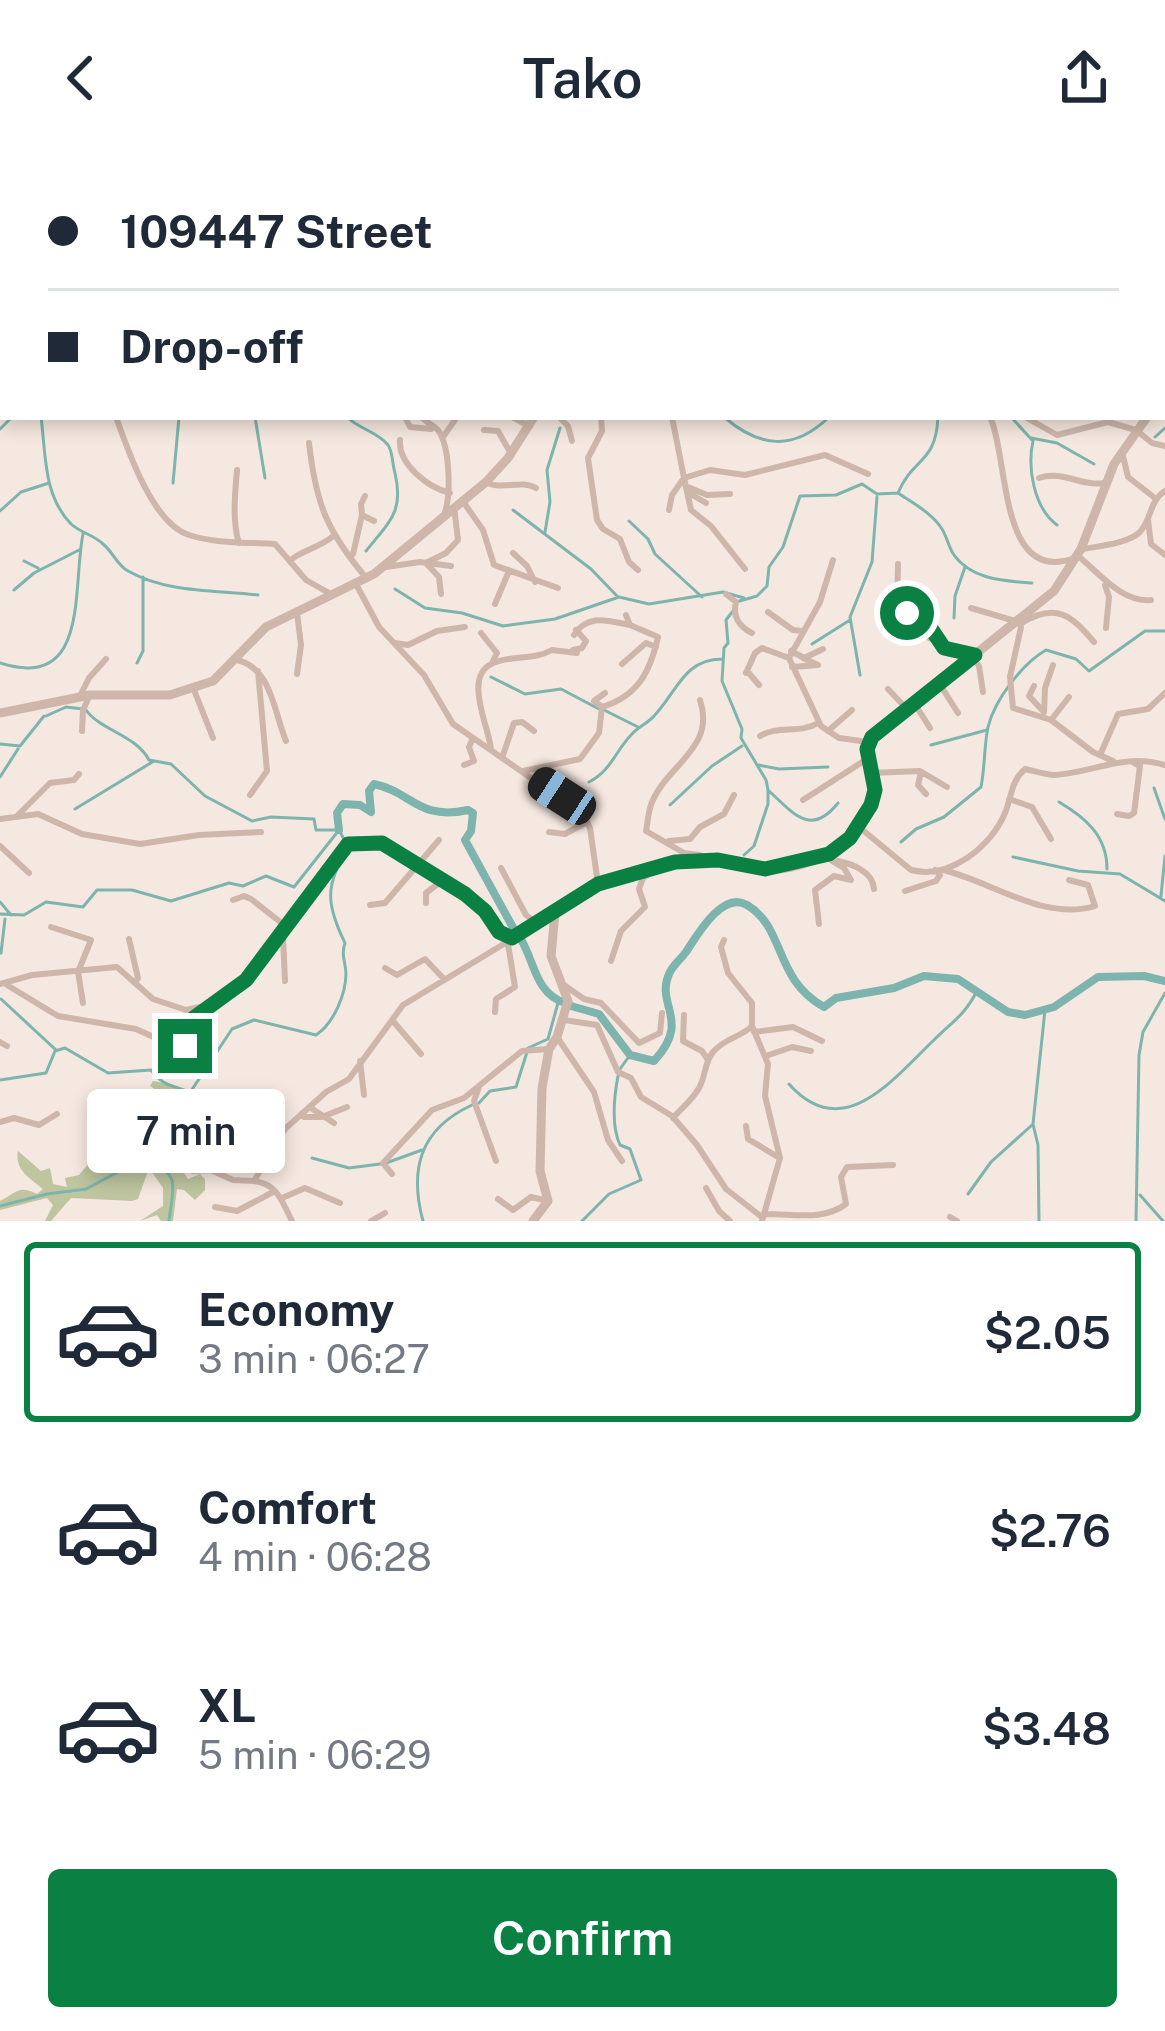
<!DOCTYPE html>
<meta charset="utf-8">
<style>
body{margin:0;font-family:"Public Sans",sans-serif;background:#f2f2f3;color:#1f2937;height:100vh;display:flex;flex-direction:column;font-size:45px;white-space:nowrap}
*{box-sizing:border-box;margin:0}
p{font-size:39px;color:#747a83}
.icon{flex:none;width:66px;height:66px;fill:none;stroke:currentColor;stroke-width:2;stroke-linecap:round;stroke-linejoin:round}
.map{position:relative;height:1065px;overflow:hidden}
.sheet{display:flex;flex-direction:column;background:#fff;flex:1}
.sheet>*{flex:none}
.top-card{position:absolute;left:0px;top:0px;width:1167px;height:264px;box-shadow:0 6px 18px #0003;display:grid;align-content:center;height:264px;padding:0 48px;background:#fff}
.end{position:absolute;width:54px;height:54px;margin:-27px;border:15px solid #0b8043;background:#fff;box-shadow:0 0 0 6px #fff}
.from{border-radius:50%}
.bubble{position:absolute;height:84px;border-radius:12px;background:#fff;box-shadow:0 6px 18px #0003;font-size:39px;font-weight:600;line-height:84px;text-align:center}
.car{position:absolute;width:36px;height:72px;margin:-36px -18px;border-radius:15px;box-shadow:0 0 9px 3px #0007;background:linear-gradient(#222 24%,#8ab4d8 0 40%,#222 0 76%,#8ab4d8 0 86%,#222 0)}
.top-card b{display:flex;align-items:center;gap:42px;height:114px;font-size:45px}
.top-card b+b{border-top:3px solid #e0e1e3}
.top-card i{width:30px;height:30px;background:#1f2937}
ul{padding:21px 0 0;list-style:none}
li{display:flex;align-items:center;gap:36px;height:180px;margin:0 24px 18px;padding:0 24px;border:6px solid transparent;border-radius:12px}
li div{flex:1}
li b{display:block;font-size:45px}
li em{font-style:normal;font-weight:600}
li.active{border-color:#0b8043}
li>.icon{width:108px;height:108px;stroke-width:1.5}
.primary-button{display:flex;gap:24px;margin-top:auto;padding:24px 48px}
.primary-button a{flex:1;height:138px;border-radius:12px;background:#0b8043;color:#fff;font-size:48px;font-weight:600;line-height:138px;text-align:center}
header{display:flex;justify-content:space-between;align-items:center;height:156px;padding:0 48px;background:#fff;font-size:54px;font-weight:600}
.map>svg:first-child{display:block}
.green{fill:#bec59f}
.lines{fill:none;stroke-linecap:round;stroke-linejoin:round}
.stream{stroke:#7db4ad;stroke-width:3}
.river{stroke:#7db4ad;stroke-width:8}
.minor{stroke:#ceb6ab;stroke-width:6}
.tertiary{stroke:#ceb6ab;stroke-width:9}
.route{stroke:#0b8043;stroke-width:15}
</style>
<header><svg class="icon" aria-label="back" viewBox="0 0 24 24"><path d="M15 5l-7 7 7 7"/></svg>Tako<svg class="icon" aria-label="share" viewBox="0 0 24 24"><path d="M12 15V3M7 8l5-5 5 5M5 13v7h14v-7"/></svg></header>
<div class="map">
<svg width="1165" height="1065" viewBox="0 0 1165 1065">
<rect width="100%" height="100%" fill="#f5e8e0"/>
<path class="green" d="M153,925c4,0 37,9 43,11l-17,31 -31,27 10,11 23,7 7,11 12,-5 5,5v11l-10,10 -11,-10 -7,-1 -4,32h-12l-4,-6 -17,6 23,-15v-18l-14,-20 -11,31 -6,2 -61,-3 -20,23h-6l8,-16 -6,-7 -47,12v-9c18,-9 18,-16 37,-7l6,-5c-12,-10 -29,-19 -25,-38l23,20 9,-3 3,16 14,3 -2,-9 14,-3 11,-13 6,4 6,-6 -10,-16 27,-27 14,5 5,10 8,5 18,-3 10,-20 -6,-1 -8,9 -6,-2v-13l9,1 4,-6 -3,-7 -14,-9z"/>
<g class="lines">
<path class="stream" d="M7,0l2,3
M448,0l2,3
M839,0l1,3
M134,3l1,-3
M277,3v-3
M404,3v-3
M1071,3l1,-3
M0,108l3,1
M1164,135l1,-3
M0,191l3,5
M41,261c5,37 2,78 30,107 10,9 23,11 32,20 10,8 14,21 25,27 39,22 87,19 130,24
M255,261l10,61
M347,261c12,12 31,15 41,28 5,7 4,18 7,28 9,39 -5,48 -29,78
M724,261c36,31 70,34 105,0
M1011,261l22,24c-6,27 1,67 24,84
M0,273l12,-12
M1155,281l10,-9
M1031,282l26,5 37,21
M173,327l6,-66
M898,337c16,11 34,20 44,36 5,8 7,19 12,26 18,25 51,26 78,28
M513,354l78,59 26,27
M0,355l21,-19 28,-9
M629,365l19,18 7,15 47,43
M545,376l5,-30 -3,-32 13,-42
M24,405l14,7
M395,433l30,19 37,5 41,13 52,-7 64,-22 30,7 74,-12 21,6
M14,434l20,-17 45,-23
M736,446l21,-6 10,-10 2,-19 14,-20 17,-51 36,-1 26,-11 15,10 21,-1c15,-36 38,-29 40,-76
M733,455l-7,9 2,23 -4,5 -2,33 20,48 -1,9 25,42 2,10v14l-14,42 -10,9
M954,462l1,-22 10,-29
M812,488l38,-24
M0,507c90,29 72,-75 83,-129
M137,507l6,-12v-74
M860,519l-10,-58 22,-55 5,-65
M491,521l34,17 36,-5 38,20
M86,554c14,20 50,25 63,50l22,4 34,32 47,25 19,-4 43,2 2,11h23l7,13
M604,554l34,17
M46,560l20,-9 17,2
M0,588l20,2 24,-30
M931,589l56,-15
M758,609l21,4 49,-2
M0,621l18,-28
M589,626c23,-12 26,-31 43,-48 6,-7 16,-11 22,-18 23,-24 30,-57 68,-57
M1154,632l11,31
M769,635c25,23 42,46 69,12
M1059,646c27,16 48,34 48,67
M670,649l42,-39 30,-20
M75,653l79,-48
M901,686l15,-13 28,-12 37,-30c4,-20 3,-41 7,-60 7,-28 35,-64 58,-77l30,9 13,12 56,-40h20
M1013,701l65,14 42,3 45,27
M1161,740l4,-40
M0,746l11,13
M0,758l24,1 22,-13 37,5 14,-17h35l39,11 58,-18 14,3 23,-10 28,11 45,-57
M1,797l4,-34
M1,843l55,51
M528,892l20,-9 10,-36
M620,913l10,-14
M0,924l46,-7 9,-22 10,-3 43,25 43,-3c15,19 20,13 39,23
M789,928c54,61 104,-5 145,-44 19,-19 30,-24 43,-49
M479,947l11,-12 26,-4 11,-35
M312,1002l37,10 31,-4
M386,1007l36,-13
M968,1038l23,-32 41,-37
M1140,1039l23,26
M0,1050l47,-12 39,-5 58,-31
M169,1065c1,-12 6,-31 3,-41 -6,-15 -28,-20 -35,-36l5,-5 20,-4 70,-106 22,-9 62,15c18,-12 30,-41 30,-62 -1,-13 -5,-18 -1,-30 -19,-39 -20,-57 2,-94
M423,1065c-14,-52 -3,-92 49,-116
M582,1065l27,-27 32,-14 -11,-31 -10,-4c-9,-20 -6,-48 -2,-69
M1039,1065l-1,-76 -5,-21 12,-114
M1136,1065l3,-166 4,-23 22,-39"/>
<path class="river" d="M339,674l-2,-17 6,-9 17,1 11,7 -2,-21 5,-7c38,8 44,37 94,26l5,3 -2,18 -6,9 51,93
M519,780c16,24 15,57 46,67
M571,850l28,8 31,41 24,6c38,-41 1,-55 15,-87 3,-8 12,-15 17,-22 10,-15 36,-62 61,-47 39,23 26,73 77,102l12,-9 58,-10 30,-12 34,3 50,33 17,3 29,-8 44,-30 46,-1 21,5"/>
<path class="minor" d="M103,0l2,3
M39,3l1,-3
M802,3l2,-3
M915,3v-3
M0,29l3,-1
M1164,165l1,-1
M116,261c12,34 37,107 73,118 28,9 58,7 86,9l31,36 23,13
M405,261l5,10 21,2
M421,261c5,5 12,8 17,13 12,16 13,64 7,82
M512,261l17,9
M559,261l9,9 4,15
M601,261l1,14 -14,27 9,62 6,9 17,10 9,23 9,8
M672,261l12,61 26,-8 35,5 80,-20 43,19
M990,261c19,39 8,166 82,142
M1025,261l32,18 51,-13 28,8 16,13 13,3
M484,274l14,1 12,21
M443,281l14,-20
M400,284c-2,24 27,47 50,53
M309,287c7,62 18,88 58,136
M1122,296l6,25 27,21
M237,314c-2,23 -5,52 2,73
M684,322l7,32 20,16 34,43
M1039,322c24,-8 43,9 66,5
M486,326c15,9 35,-3 50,6
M688,331l19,8 23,-1
M689,337l17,10
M462,344l21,30 11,35 64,23
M669,354l3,-15 12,-17
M362,359l-1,-11 4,-8
M1148,364l3,24 14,11
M1083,393c16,-3 44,-5 57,-17 12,-13 9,-31 25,-41
M513,397l14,13 8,16
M353,398l9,-39 12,6
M1077,399c21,17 45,48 74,45
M833,404l-13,42 -31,56 32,68 18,12 29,4
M290,405c7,-9 29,-13 42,-24
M898,408l-1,43 31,17 16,24 27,6
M386,411l34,-5 31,4
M356,428l23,43 45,48 29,49 130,90 7,14 8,56
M1105,429l4,12 -3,31
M441,438l-2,-17 -13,-14 20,-10 12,-13 -4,-33
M726,438l10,8c-4,15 4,25 16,31
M495,448l14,-33
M971,452l44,13
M768,456l25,18 9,1
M297,457l4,32 -4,29
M1018,463l3,8 -11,50 3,31 38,12 42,32 20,9
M1020,468c36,-23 52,-8 74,18
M908,472l30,14
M886,473l13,-20
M481,477l16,20 -4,8
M574,479c14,-22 34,-14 56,-10
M395,487l13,2 29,-14 28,-4
M573,494l9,-2 4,-7 -10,-11
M791,495l13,7 19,-9
M972,501l7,9 4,26
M237,504c35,8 37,53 49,81
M622,508l24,-21 10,4
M792,511l26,-2 -15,-7
M747,515l12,14
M746,517l9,-20 7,-5 27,10
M939,527l19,30
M1034,530l-5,10 14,15
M888,533l18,19 12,1 12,19
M194,534l19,48
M80,540l9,-18 17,-19
M602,551l-8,-6 11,-8
M1044,556l1,-24 8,-23
M1051,564l18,-23
M82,575l1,-21 7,-15
M828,575l24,-21
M760,580c18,-11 40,-2 58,-13
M491,594c-1,-22 -31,-77 5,-88 20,-7 38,-2 56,-12l25,3
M1100,599l18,-41 30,-5 17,-16
M502,602l12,-35 8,-1 12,9
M464,609l10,-4 -5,-14 4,-9
M523,615l57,-12 19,-26 3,-26c36,-11 48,-35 56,-70l-28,-12 -4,-10
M921,616l-3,13 8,9
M871,617l49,-2 27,16
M250,639l17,-24 -9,-100
M1009,643l23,8 19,32
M803,644l64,-41
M1117,658l12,2 5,-3 6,-47 -6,-3
M18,659l32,-32 24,-3 5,-6
M0,663l38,-5 44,20 58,10 59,-9 62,-3
M859,671l52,43c38,10 80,-23 94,-57 7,-17 6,-32 20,-44 10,2 20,6 30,6 40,-3 69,-22 110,-10
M549,676l16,2 22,-12
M669,685l21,-2 10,-12 24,-13 10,-19
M0,690l29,27
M700,699l-16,-2 -38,-22c2,-9 2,-20 6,-29 16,-38 64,-54 48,-102
M838,705c15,3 35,11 36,28
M501,712l25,47 10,8
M943,714c48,11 101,52 152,36l-7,-21 -19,-5
M905,735l31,-10 4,-6 -5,-5
M233,744l11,-4 7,3 37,29
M426,747v-10l17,-13
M370,749l15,-2 54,-63
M819,768l-4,-34 19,-14 17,4 -7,-12 -12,-7
M51,771l40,13 -13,32 5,31
M283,781l2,44
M129,783l9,39 -3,5
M724,784l-3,7 7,26 24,30v23l16,38 -3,32 15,62 -18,63
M611,805l10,-30 24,-24 -6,-18 4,-11 12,-9
M385,812l12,7 28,-16 18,19
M0,828l32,-9 85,-8 36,32 33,11 28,-6 32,-24 99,-134c9,-4 18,-6 28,-5 16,2 91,51 106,64 13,12 16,26 33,32
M7,829l51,31 78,13 24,11
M564,829l20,14 17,4 38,40 21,-10 2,-20
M495,856l1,-13 19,-12 -7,-43
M684,859l-1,26 19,10 6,9
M564,864l33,5 21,47 13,6 10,19 31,19 25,29 29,44 37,29
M393,865l28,33
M754,876l39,-5 29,14
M557,881l37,55 14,48 14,21
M0,886l7,4
M766,900l26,-9 19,4
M182,901l9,-22 -4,-12 14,-13
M360,905l4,34
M479,931l-5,14 22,60
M262,945c11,9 12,20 23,28
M311,952l23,15
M304,961h18l25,-10
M673,962c9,-10 20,-19 26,-30 7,-12 5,-25 14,-36 13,-15 27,-14 39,-26
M0,966l14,-4 25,7 18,-11
M210,969l-24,7 -17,21 24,18 18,-1 22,10 21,1
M746,970l2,13 30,18
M392,1018l-9,-11 49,-53 32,-12 58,-47 26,-2
M706,1032l13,23 11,10
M282,1042l23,-10 35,15
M498,1043l15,11 18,-13 17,4
M215,1051l22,4 38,-20
M766,1058c30,0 57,7 80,-10l-5,-27 6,-10 46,-2
M950,1061l7,4
M292,1065c-10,-19 -14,-37 -38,-40l31,-52 41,-37 23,-13 54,-74 152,-92
M371,1065l14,-8"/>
<path class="tertiary" d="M869,3l3,-3
M1164,236l1,-1
M0,557l90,-18h80l43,-14 53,-54 108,-53 112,-92 22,-24 26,-41
M533,1065l15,-20 -8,-30 2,-83 7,-39 8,-12 11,-36 -17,-45 4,-43c31,-26 96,-51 136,-54 23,-2 42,8 64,10 37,4 85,-13 106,-45 28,-43 -5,-56 11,-87l182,-146 27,-42 33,-85 33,-47"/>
</g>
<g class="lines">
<path class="route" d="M185,890l6,-12 -3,-12 58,-42 102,-136 34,-1 83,51 20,17 14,21 13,6 86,-54 77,-22 43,-2 47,9 64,-15 21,-16 21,-33 4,-15 -8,-41 5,-12 103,-82 -31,-7 -16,-24 -21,-11"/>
</g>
</svg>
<i class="end from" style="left:907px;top:457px"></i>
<i class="end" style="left:185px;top:890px"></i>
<div class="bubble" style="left:87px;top:933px;width:198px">7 min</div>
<i class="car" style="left:562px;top:640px;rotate:303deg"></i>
<div class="top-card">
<b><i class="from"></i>109447 Street</b>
<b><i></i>Drop-off</b>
</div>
</div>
<section class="sheet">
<ul>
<li class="active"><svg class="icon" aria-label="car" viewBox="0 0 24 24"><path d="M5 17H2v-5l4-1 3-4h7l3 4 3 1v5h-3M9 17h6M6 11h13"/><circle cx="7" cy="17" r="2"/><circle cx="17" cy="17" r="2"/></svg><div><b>Economy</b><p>3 min · 06:27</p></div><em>$2.05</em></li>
<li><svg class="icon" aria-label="car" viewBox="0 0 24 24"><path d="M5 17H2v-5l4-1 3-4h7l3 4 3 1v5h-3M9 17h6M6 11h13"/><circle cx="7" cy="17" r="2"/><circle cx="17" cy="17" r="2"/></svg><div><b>Comfort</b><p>4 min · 06:28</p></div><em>$2.76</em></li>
<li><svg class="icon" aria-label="car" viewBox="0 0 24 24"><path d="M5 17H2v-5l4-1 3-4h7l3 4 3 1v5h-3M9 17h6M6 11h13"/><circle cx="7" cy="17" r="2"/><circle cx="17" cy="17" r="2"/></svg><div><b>XL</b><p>5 min · 06:29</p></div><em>$3.48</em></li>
</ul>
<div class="primary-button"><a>Confirm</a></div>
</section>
